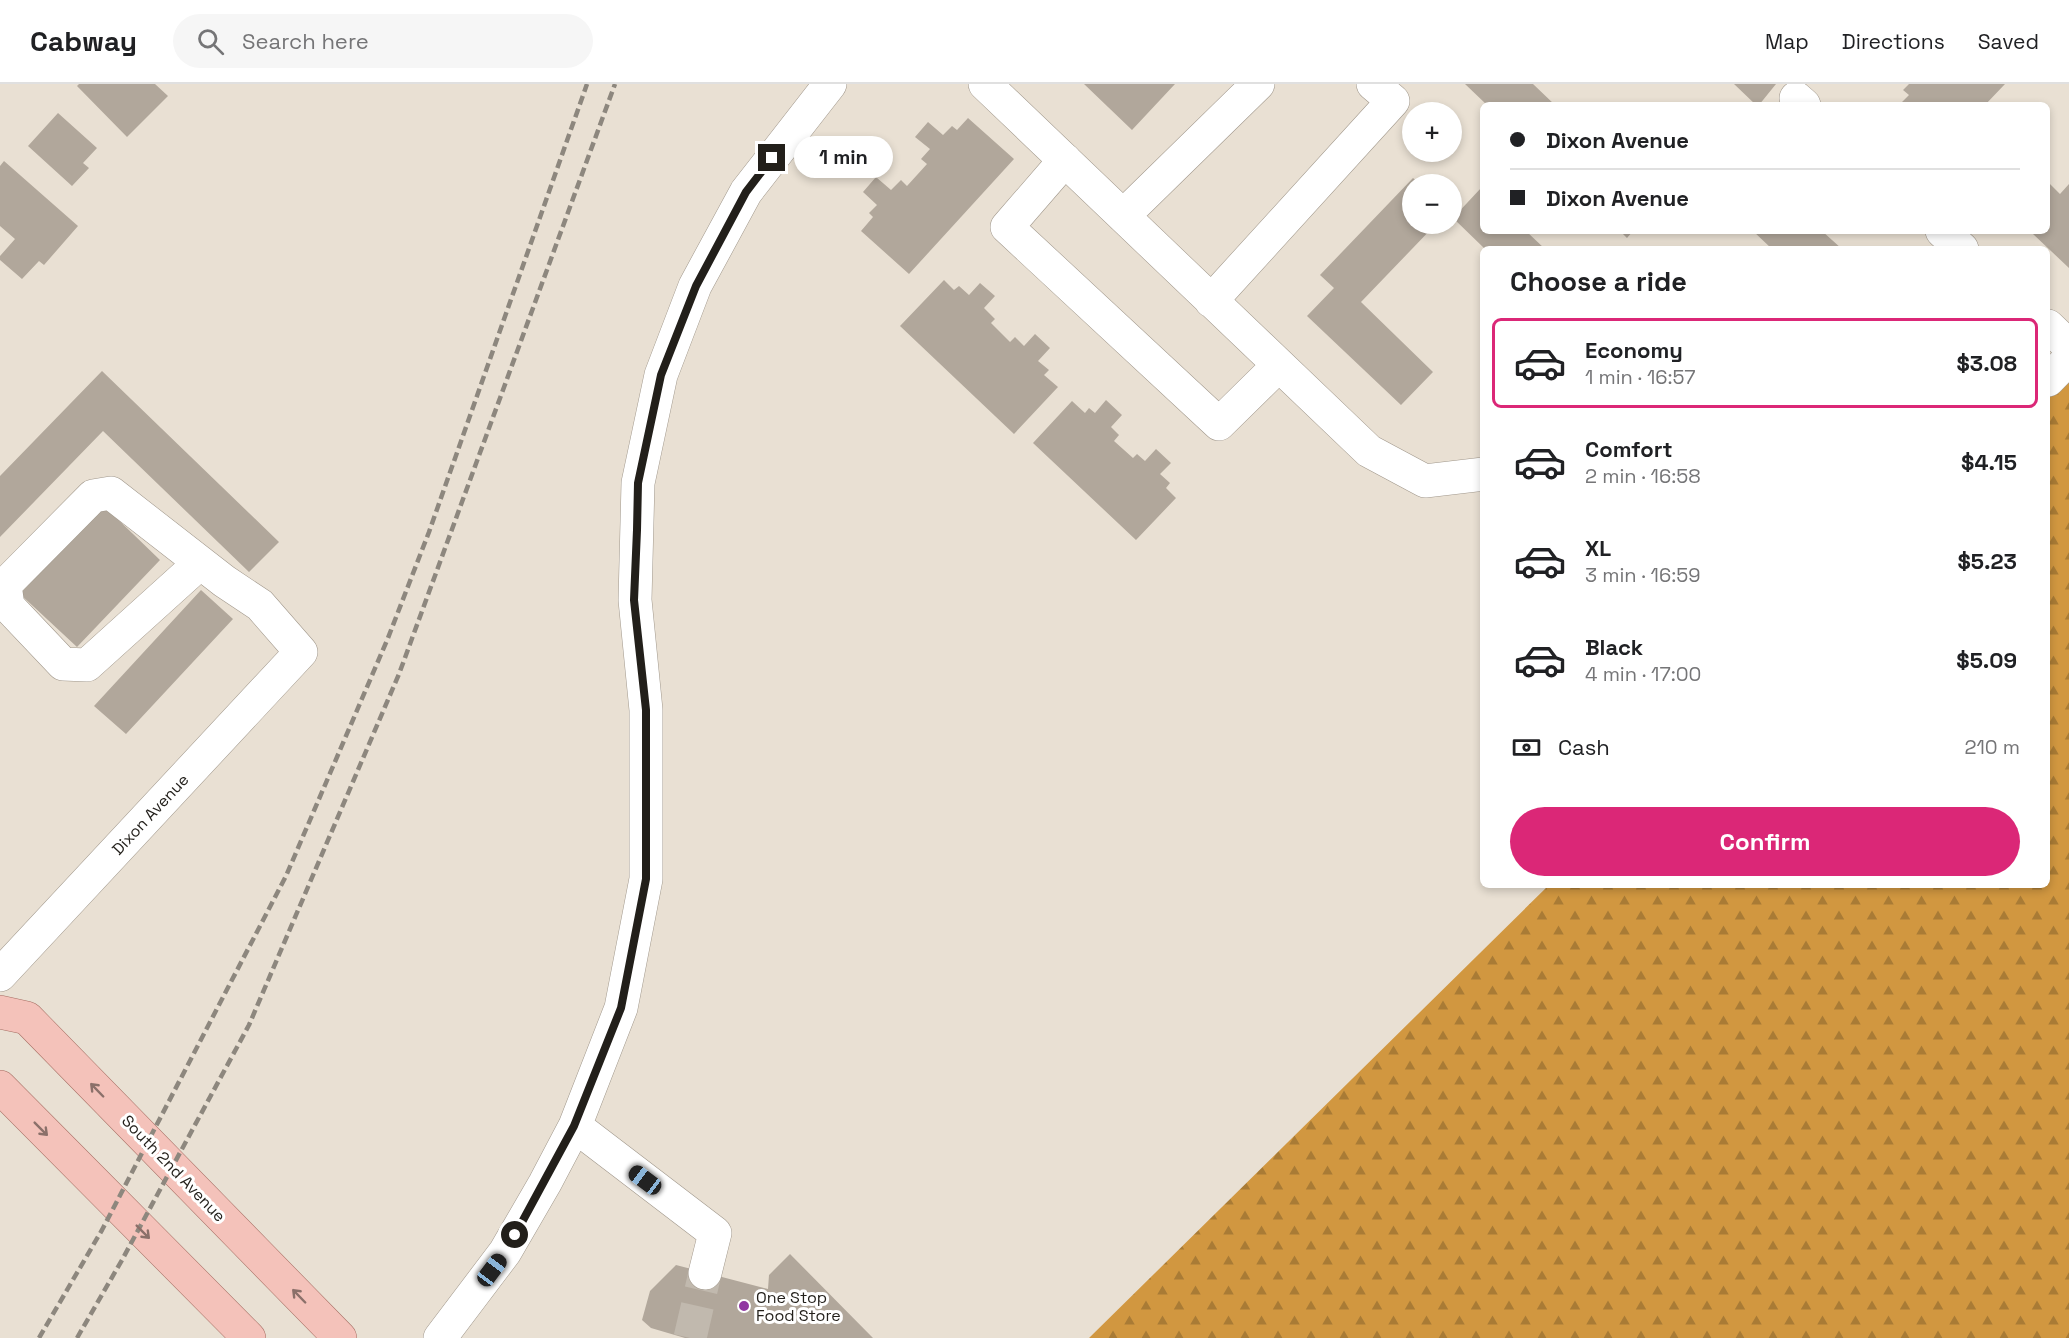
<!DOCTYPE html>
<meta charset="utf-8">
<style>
body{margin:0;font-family:"Space Grotesk",sans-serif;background:#f6f6f6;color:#202124;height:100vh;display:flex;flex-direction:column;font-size:22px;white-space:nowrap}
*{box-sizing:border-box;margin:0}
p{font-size:20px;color:#757577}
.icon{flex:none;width:33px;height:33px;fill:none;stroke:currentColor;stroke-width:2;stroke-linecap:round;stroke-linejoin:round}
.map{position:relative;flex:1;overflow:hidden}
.sheet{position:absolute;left:1480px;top:162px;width:570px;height:642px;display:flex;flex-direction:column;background:#fff;border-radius:9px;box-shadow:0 3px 9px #0003}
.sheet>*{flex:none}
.hud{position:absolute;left:1480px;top:18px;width:570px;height:132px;border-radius:9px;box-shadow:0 3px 9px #0003;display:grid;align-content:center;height:132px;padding:0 30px;background:#fff}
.tools{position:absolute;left:1402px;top:18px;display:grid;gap:12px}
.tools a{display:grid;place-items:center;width:60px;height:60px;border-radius:50%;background:#fff;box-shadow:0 3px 9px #0003;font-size:30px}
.end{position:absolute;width:27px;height:27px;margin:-14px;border:8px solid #221f1a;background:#fff;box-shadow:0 0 0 3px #fff}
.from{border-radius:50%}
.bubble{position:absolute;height:42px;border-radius:21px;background:#fff;box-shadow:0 3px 9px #0003;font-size:20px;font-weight:700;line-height:42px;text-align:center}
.car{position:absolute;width:18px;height:36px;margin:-18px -9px;border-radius:8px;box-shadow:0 0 4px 2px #0007;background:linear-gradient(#222 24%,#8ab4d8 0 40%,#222 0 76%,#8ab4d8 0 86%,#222 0)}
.hud b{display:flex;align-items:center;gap:21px;height:57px;font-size:22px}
.hud b+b{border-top:2px solid #e0e0e0}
.hud i{width:15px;height:15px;background:#202124}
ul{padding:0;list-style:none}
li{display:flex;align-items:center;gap:18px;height:90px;margin:0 12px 9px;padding:0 18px;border:3px solid transparent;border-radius:9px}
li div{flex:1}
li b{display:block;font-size:22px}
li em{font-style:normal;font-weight:700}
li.selected{border-color:#db2777}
li>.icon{width:54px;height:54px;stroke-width:1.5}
h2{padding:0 30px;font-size:27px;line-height:72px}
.pay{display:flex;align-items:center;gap:15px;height:66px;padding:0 30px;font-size:22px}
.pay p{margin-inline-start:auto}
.action{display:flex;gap:12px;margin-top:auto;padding:12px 30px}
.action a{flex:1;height:69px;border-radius:36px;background:#db2777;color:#fff;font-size:24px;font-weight:700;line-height:69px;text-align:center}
header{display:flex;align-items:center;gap:36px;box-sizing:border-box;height:84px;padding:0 30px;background:#fff;border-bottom:2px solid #e0e0e0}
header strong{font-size:28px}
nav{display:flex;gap:33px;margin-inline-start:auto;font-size:21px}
.search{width:420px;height:54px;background:#f6f6f6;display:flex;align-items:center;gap:15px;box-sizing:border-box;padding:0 21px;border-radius:33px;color:#757577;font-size:22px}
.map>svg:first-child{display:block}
.forest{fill:url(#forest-firs)}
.building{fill:#b1a79b}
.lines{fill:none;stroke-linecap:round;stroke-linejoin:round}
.minor-tunnel{stroke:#c1b9ae;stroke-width:33;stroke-dasharray:33 16;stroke-linecap:butt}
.minor-casing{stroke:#a0978b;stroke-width:34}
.major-casing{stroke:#a66f64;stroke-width:34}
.minor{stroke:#fff;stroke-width:33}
.major{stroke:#f4c2ba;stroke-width:33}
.rail{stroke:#8d877e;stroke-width:4.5;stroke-dasharray:9 4.5;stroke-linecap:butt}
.oneway{stroke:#8b706a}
.route{stroke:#221f1a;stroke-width:8}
.poi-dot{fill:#9036a2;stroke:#fff;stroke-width:2}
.labels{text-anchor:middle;stroke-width:6;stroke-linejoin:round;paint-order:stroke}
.street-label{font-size:16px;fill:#221f1a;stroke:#fff}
.poi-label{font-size:16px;fill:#221f1a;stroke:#fff;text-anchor:start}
</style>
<header>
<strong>Cabway</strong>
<div class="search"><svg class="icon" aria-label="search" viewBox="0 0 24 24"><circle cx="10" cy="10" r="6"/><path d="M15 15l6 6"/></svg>Search here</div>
<nav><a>Map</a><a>Directions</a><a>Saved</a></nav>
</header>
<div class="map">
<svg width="2069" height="1254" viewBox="0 0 2069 1254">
<defs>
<pattern id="forest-firs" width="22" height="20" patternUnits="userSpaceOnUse" patternTransform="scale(1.5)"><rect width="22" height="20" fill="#d19740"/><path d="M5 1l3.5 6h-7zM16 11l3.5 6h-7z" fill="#a97b35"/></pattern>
</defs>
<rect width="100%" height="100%" fill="#e9e0d3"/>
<path class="forest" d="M2069,290v964h-980l460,-453h499v-490z"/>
<path class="building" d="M79,0h76l13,12 -41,41 -50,-51z
M1084,0h91l-43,46z
M1465,0h68l22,21h-68z
M1734,0h42l-17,21h-3z
M1909,0h96l-20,21h-86l10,-10 -6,-5z
M58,29l39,35 -14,15 6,5 -17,18 -44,-40z
M968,34l46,41 -105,115 -48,-43 12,-14 -4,-4 8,-8 -14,-13 13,-15 15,13 10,-10 6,6 20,-22 -6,-5 9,-10 -15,-12 13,-15 15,13 9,-9 5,4z
M4,77l74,65 -34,39 -5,-4 -17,18 -22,-19v-4l15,-17 -15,-13v-60z
M1413,94l7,6h-7v40h23l-75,78 72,70 -32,33 -94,-89 27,-28 -14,-13z
M2048,98l12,12 9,-10v84l-36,-34 3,-3h12z
M1481,104l3,3v40h42l19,18h-60l-32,-31z
M1620,147h13l-6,7z
M1753,147h69l20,18h-70z
M944,196l10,10 5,-4 10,9 11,-12 15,13 -11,12 11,11 -4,4 19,19 5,-5 9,9 11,-12 15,14 -12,13 11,9 -5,5 14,12 -44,47 -114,-108z
M102,287l177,171 -30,30 -146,-141 -103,106v-61z
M1106,316l16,15 -11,12 8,8 -5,6 19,17 4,-4 8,7 11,-12 15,14 -11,11 10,9 -4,5 10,10 -40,42 -103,-97 39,-42 13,12 4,-5 6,5z
M104,422l56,54 -83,87 -57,-53z
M201,506l32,29 -107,115 -32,-28z
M790,1170l83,84h-188l-34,-10 -9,-8 8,-29 26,-26 92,24 1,-14z"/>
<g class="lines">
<path class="minor-tunnel" d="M690,1254l15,-65"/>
<g class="minor-casing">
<path id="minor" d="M985,0l384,367 56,30 59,-7
M1796,14l8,7
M1065,76l-58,67 212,197 60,-59
M1123,132l135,-132
M1942,147l20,18
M1211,217l182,-200 -20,-17
M2048,242l21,20
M2048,296l21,-21
M0,891l301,-323 -41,-47 -36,-24 -113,-88 -18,3 -88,89 3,21 55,58 24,1 113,-102
M575,1042l140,107 -10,40
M440,1254l65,-86 40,-69 30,-57 46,-118 25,-129v-169l-11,-110 3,-117 23,-108 34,-89 51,-94 84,-108"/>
</g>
<g class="major-casing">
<path id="major" d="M0,928l27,6 313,320
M0,1003l249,251"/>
</g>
<use href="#minor" class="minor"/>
<use href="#major" class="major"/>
<path class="rail" d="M39,1254l63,-108 184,-354 102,-238 41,-106 158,-448
M77,1254l45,-78 127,-235 150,-351 216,-590"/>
</g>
<defs><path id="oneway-shaft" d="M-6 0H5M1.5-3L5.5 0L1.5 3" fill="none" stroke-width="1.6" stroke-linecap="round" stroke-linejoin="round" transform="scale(1.5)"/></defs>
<g class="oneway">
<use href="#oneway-shaft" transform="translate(97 1006) rotate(-134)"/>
<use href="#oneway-shaft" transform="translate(41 1045) rotate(45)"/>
<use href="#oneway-shaft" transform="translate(143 1148) rotate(45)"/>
<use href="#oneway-shaft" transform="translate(299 1212) rotate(-134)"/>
</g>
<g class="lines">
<path class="route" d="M515,1151l59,-109 47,-118 25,-129v-169l-12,-110 3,-70 1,-47 23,-108 35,-89 50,-94 26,-34"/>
</g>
<circle class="poi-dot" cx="744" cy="1222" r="6"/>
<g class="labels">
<g class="street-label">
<text transform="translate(150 730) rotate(-47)" y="6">Dixon Avenue</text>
<text transform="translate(174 1084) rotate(46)" y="6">South 2nd Avenue</text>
</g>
<g class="poi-label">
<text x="756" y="1219">One Stop<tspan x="756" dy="18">Food Store</tspan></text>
</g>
</g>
</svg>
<div class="tools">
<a>+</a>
<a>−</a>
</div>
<i class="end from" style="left:515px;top:1151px"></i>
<i class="end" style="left:772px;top:74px"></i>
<div class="bubble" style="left:794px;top:52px;width:99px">1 min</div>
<i class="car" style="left:645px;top:1096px;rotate:307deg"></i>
<i class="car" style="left:492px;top:1186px;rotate:37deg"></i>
<div class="hud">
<b><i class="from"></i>Dixon Avenue</b>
<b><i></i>Dixon Avenue</b>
</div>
<section class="sheet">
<h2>Choose a ride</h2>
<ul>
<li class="selected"><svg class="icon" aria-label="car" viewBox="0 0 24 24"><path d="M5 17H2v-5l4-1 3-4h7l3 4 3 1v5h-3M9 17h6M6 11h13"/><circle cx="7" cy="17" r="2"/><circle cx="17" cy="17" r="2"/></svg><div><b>Economy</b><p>1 min · 16:57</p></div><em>$3.08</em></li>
<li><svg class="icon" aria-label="car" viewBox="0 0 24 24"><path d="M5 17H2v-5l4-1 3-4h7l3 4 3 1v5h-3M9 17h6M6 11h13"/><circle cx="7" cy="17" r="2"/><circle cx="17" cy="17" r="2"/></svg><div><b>Comfort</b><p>2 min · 16:58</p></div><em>$4.15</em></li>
<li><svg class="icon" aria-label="car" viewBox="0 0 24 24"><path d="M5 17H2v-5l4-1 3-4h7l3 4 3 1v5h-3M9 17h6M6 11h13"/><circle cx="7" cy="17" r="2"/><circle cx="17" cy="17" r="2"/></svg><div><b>XL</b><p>3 min · 16:59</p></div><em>$5.23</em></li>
<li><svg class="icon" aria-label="car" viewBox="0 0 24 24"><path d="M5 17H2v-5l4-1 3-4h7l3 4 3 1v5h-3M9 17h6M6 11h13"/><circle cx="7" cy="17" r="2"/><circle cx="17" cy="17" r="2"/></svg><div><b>Black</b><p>4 min · 17:00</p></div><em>$5.09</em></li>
</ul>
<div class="pay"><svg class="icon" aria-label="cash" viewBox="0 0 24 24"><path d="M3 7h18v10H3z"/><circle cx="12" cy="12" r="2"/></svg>Cash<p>210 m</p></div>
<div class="action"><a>Confirm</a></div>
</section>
</div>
